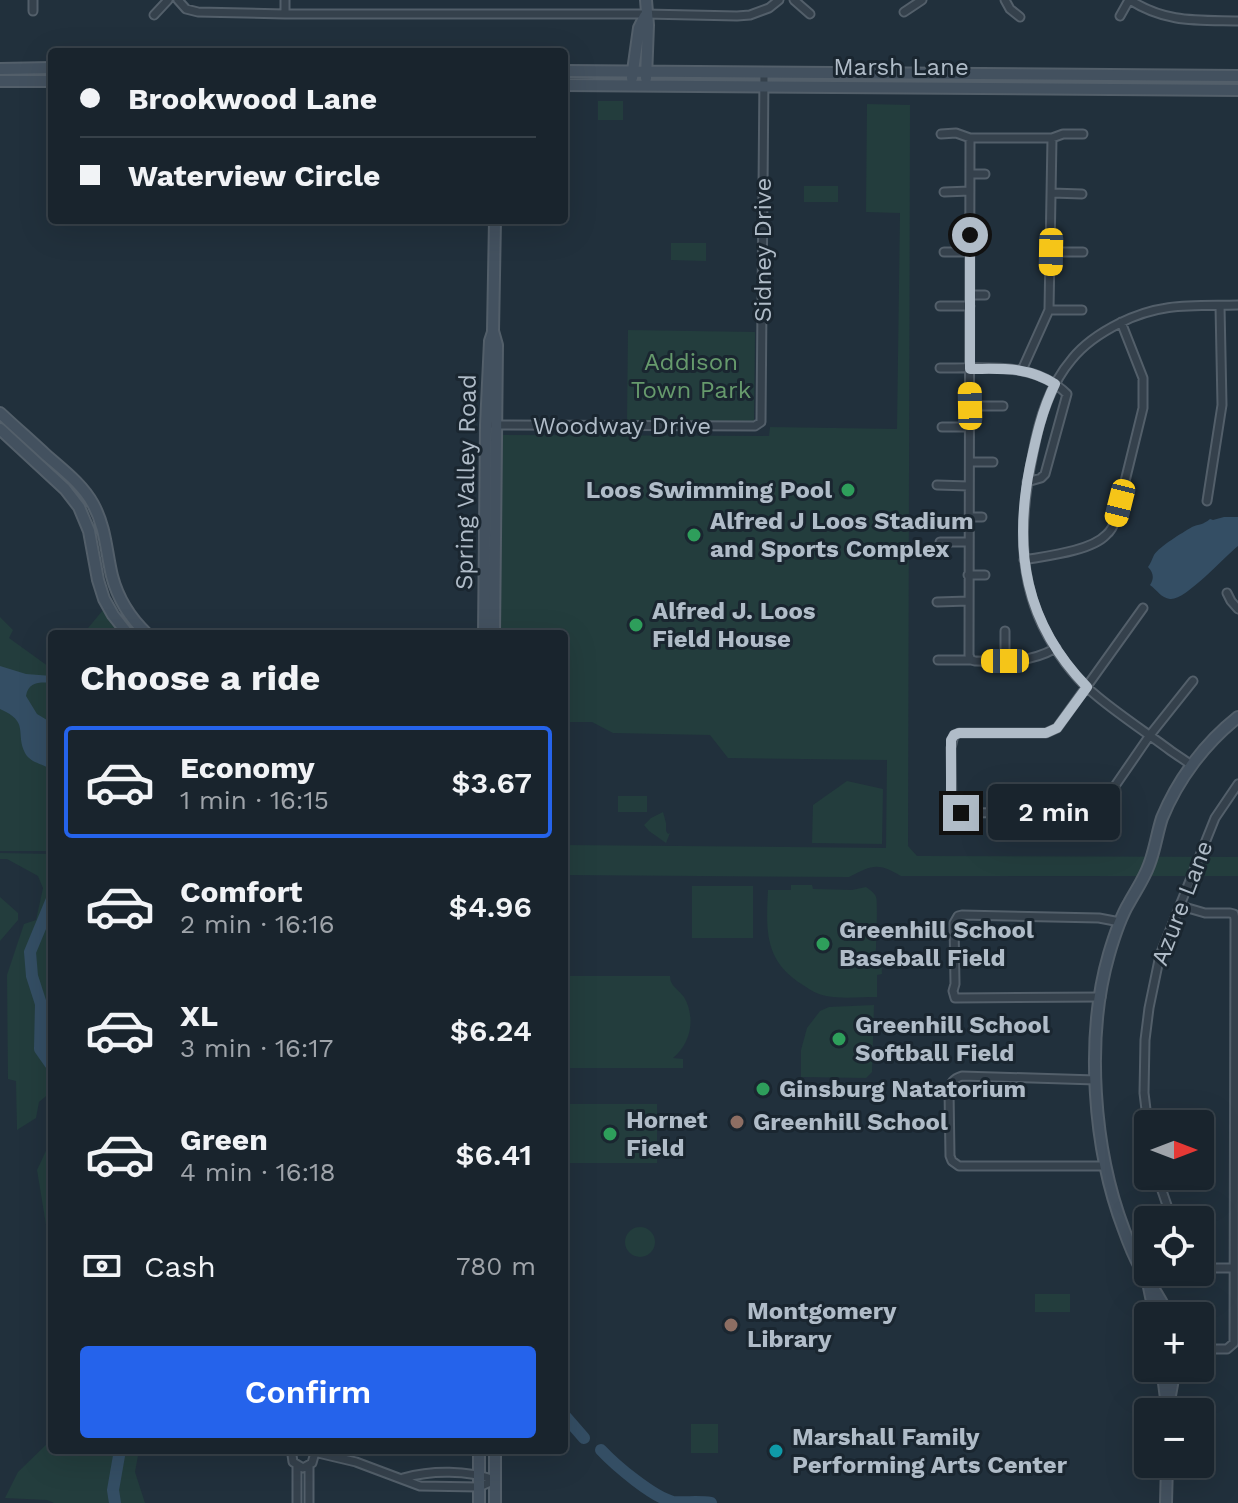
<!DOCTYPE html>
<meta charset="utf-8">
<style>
body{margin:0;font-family:"Work Sans",sans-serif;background:#222c35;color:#f1f3f6;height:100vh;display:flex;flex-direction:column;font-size:30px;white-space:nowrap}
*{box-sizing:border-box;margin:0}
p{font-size:26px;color:#9fa4aa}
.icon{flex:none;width:44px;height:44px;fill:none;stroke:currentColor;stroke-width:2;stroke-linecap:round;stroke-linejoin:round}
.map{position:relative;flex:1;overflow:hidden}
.sheet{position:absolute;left:48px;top:630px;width:520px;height:824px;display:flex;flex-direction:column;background:#19242d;border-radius:8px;box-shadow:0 8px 32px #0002,0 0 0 2px #374149}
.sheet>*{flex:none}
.banner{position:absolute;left:48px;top:48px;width:520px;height:176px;border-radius:8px;box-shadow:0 8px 32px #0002,0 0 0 2px #374149;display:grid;align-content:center;height:176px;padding:0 32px;background:#19242d}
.needle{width:52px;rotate:90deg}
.tools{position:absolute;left:1134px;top:1110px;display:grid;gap:16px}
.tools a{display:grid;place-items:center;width:80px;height:80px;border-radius:8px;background:#19242d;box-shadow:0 8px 32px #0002,0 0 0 2px #374149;font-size:40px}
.end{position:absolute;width:36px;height:36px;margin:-18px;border:10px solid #b0bcc8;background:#111;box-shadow:0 0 0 4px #111}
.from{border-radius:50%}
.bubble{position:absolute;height:56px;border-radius:8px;background:#19242d;box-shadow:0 8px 32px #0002,0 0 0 2px #374149;font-size:26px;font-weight:600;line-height:56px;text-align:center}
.car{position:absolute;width:24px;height:48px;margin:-24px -12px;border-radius:10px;box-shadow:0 0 6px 2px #0007;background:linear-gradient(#f5c518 24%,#345 0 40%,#f5c518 0 76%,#345 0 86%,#f5c518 0)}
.banner b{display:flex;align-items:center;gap:28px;height:76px;font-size:30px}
.banner b+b{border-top:2px solid #374149}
.banner i{width:20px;height:20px;background:#f1f3f6}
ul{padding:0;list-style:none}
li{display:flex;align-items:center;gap:24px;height:112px;margin:0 16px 12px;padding:0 16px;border:4px solid transparent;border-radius:8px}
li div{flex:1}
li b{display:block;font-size:30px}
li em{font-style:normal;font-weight:600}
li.on{border-color:#2563eb}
li>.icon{width:72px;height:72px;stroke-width:1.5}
h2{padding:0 32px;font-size:36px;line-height:96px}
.pay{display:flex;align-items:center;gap:20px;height:88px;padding:0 32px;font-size:30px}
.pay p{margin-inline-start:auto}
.action{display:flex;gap:16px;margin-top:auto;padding:16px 32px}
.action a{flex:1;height:92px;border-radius:8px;background:#2563eb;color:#fff;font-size:32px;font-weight:600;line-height:92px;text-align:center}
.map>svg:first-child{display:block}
.green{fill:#233d3d}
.water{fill:#344e64}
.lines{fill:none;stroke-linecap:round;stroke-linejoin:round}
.river{stroke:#344e64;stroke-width:12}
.street-casing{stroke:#535f6a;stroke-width:11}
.secondary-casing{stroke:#535f6a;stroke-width:14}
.street{stroke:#35414c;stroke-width:7}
.secondary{stroke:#43515f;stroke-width:10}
.route{stroke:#b0bcc8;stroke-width:10}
.leisure-dot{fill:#2e9e5b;stroke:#1a2630;stroke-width:3}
.education-dot{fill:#8d6e63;stroke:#1a2630;stroke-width:3}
.culture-dot{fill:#0f9aa8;stroke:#1a2630;stroke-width:3}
.labels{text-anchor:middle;stroke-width:6;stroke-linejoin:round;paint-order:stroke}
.street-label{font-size:24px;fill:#b0bcc8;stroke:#1a2630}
.park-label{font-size:24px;fill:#669a6c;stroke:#1a2630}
.poi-label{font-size:24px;font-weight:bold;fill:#b0bcc8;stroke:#1a2630;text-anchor:start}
</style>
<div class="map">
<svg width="1238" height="1503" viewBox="0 0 1238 1503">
<rect width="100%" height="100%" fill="#21303c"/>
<path class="green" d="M598,101h25v19h-25z
M867,104l43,1 -2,741 9,10 321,1v19h-337c-23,-14 -29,-11 -52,1l-285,-2v-30l322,3 1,-88 -159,-2 -18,-23 -97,-2 -21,-11h-28v-88h-67l2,-199 270,1 1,-9 127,2 3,-216 -34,-1z
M804,186h34v16h-34z
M671,243h35v18l-35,-1z
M628,330l127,2 -1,89h-127z
M103,610l5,9 14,15h-39z
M0,617l13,13 -4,8 43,31v182h-52z
M847,781l36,8 -1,55 -70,-1 1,-38z
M618,796h29v16h-29z
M663,812l3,11v8l2,3 2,-1 -4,10 -17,-12 -5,-6 7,-7z
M0,853l52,1v239l-1,-1 -12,10 -3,16 -19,12 -1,-49 -8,-2 -1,-104 17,-51 12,-4 7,-32 -5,-12 -31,-17h-7z
M791,885h21l1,4 39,1 14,-3c4,3 8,5 10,10 2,4 0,47 0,55l5,1 1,21 -5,1v22c-17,0 -35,2 -51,-1 -9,-2 -16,-6 -23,-11 -39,-24 -37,-55 -35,-95h23z
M692,886h61v52h-61z
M0,897l18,16v7l-18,21v4z
M564,976h106c0,10 8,13 14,21 12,21 7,46 -11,61l10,1v9h-119z
M874,1005l-2,67 -6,6 -65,-1v-27l6,-22 13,-17 9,-4z
M564,1104h93v59h-93z
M52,1138v123l-15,-91z
M625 1242a15 15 0 1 1 30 0a15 15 0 1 1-30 0Z
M1035,1294h35v18h-35z
M691,1424h27v29h-27z
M52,1439v11h87l-4,22 10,31h-91l-7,-3 -42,-2 13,-26z"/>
<path class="water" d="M1224,517h14v29c-15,12 -53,55 -68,53 -9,-1 -13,-9 -20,-14 4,-6 4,-12 -2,-18 3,-4 4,-8 6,-12 6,-9 28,-22 38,-28 7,-3 11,-2 18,-8l3,1z
M0,666l26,8 26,2v7c-12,-1 -24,-1 -26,13l11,18 15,9v48c-8,-8 -21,-7 -27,-18 -10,-20 5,-31 -25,-44z"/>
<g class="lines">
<path class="river" d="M52,899l-22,53 2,24 9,28 -1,45 12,17
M564,1415l20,23
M601,1450c15,16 52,47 72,52 12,1 26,-1 38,1
M115,1503l-2,-13 7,-40"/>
<g class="street-casing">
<path id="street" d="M178,0l8,9 12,3 87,2h361l91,2 13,-1 19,-7 10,-8
M285,0v14
M794,0l16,14
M1005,0l5,9 10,8
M1130,0c36,23 67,20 108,21
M33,11v-11
M904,12l18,-12
M154,15l14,-15
M1120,16l9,-16
M941,134l15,-1 14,5h82l11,-4h20
M970,138l-1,517 2,5 4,1c29,1 55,2 81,-13
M970,174h15
M944,192l26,-1
M1052,193l30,1
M970,235h15
M944,252h26
M1051,252h32
M970,295h15
M940,306h30
M1049,310h33
M940,368c43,1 93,-8 127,26l-22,80 -4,4 -14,4
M1022,370l27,-60 3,-172
M970,406h33
M494,425l261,1 6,-4 3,-349
M942,427h28
M970,462h23
M937,485l32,1
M1207,501l15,-96 -2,-99
M969,517h13
M940,542h28
M1024,560c22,-4 67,-9 82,-25 5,-4 8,-10 10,-17l27,-110v-30l-22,-56
M968,575h17
M1227,593l4,8 7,8
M937,602l31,-1
M1143,608l-86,120 -11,5h-87l-5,2 -3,13 1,61 4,3 8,1 133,-1 53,-77 43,-54
M938,660h33
M1005,661v-30
M1191,765c-6,-5 -13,-9 -20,-14 -24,-18 -50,-35 -73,-54 -20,-16 -37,-38 -50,-61 -32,-57 -28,-120 -15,-183 6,-33 16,-67 39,-94 12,-15 30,-27 48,-36 41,-21 74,-17 118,-18
M1181,906l24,7h25l4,1 1,5 -1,424 -7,6h-27
M1101,997l-146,1 -2,-7 2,-7 -1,-61 4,-7 4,-1 137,3 21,4
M1096,1080l-134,-4c-9,3 -11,6 -13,15l1,65 2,5 7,5h147
M1148,1126l-4,-33 1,-53 4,-32 11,-53 55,-137 23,-34
M1157,1176l15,44
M1200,1268h33
M1148,1281l13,-9
M295,1450l-3,5 1,7 10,6 9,-5 2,-7 -2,-6
M312,1450l6,3 38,9 64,24 59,1 16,-7
M403,1478c29,-8 64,-8 92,2
M297,1503v-36
M309,1503v-36"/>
</g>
<g class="secondary-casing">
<path id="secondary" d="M646,0l2,25 -2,53
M0,69l52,-1
M564,71l674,5
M632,78l7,-50 6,-12
M0,81h52
M564,85l674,5
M0,413c15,14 31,28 46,42 17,15 36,29 47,49 13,24 13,47 19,72 6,23 18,42 35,58
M0,429l65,60 14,18 10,24 9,49 6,19 9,16 15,19
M484,634l2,-209 4,-84 3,-9
M494,634l3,-289 -4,-14 2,-111
M1149,1287l6,29
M1168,1316c-5,-14 -13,-25 -21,-37 -10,-15 -17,-32 -23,-49 -31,-81 -39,-193 -15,-276 5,-17 11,-36 20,-51 7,-13 15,-24 20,-38 6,-15 8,-32 13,-47 16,-39 43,-75 76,-101
M1162,1368l5,38
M1167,1412l8,-44
M479,1503v-53
M495,1503v-53
M1166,1503l1,-39"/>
</g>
<use href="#street" class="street"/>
<use href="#secondary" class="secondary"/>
</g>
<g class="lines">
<path class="route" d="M961,813l-9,-4 -1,-8v-61l3,-5 5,-2h87l11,-5 30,-41c-62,-64 -74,-136 -57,-221 6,-28 12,-56 25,-82 -29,-18 -53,-15 -85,-15v-134"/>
</g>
<g class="leisure-dot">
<circle cx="848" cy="490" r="8"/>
<circle cx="694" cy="535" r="8"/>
<circle cx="636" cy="625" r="8"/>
<circle cx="823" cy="944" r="8"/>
<circle cx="839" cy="1039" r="8"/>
<circle cx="763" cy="1089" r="8"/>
<circle cx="610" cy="1134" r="8"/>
</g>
<g class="education-dot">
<circle cx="737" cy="1122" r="8"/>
<circle cx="731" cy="1325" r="8"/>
</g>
<circle class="culture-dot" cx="776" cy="1451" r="8"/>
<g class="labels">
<g class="street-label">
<text x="901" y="75">Marsh Lane</text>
<text transform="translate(763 250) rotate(-90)" y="8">Sidney Drive</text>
<text x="622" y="434">Woodway Drive</text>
<text transform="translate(466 482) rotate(-89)" y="8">Spring Valley Road</text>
<text transform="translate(1182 903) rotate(-69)" y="8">Azure Lane</text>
</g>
<g class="park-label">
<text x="691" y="370">Addison<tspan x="691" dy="28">Town Park</tspan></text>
</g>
<g class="poi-label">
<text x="832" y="498" text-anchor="end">Loos Swimming Pool</text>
<text x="710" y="529">Alfred J Loos Stadium<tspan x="710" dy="28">and Sports Complex</tspan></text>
<text x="652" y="619">Alfred J. Loos<tspan x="652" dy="28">Field House</tspan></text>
<text x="839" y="938">Greenhill School<tspan x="839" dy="28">Baseball Field</tspan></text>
<text x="855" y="1033">Greenhill School<tspan x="855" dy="28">Softball Field</tspan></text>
<text x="779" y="1097">Ginsburg Natatorium</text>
<text x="626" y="1128">Hornet<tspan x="626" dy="28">Field</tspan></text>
<text x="753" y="1130">Greenhill School</text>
<text x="747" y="1319">Montgomery<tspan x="747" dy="28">Library</tspan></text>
<text x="792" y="1445">Marshall Family<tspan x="792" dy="28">Performing Arts Center</tspan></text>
</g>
</g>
</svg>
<div class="tools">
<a><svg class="needle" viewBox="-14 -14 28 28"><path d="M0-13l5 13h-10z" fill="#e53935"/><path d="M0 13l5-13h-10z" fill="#9fa4aa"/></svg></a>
<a><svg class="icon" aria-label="locate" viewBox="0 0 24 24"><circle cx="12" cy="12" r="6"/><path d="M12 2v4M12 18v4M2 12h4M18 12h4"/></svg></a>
<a>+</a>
<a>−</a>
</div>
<i class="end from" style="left:970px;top:235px"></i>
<i class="end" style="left:961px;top:813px"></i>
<div class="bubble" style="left:988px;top:784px;width:132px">2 min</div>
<i class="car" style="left:1051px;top:252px;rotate:181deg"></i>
<i class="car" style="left:970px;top:406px;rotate:359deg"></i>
<i class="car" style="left:1120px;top:503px;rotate:194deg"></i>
<i class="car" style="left:1005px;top:661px;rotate:270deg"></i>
<div class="banner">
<b><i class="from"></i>Brookwood Lane</b>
<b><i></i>Waterview Circle</b>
</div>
<section class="sheet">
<h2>Choose a ride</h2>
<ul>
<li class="on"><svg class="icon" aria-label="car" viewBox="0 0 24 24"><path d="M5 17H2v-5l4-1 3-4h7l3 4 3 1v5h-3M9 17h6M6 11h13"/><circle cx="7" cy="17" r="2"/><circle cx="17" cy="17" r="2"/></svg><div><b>Economy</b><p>1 min · 16:15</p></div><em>$3.67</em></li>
<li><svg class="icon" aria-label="car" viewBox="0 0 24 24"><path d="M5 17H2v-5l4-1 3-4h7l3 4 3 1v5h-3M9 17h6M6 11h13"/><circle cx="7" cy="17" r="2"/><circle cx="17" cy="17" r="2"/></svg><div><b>Comfort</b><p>2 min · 16:16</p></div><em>$4.96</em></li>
<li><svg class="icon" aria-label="car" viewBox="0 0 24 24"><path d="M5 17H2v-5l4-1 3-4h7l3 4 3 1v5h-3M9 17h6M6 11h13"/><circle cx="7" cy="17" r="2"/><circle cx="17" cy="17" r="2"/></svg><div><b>XL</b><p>3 min · 16:17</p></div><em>$6.24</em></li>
<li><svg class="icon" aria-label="car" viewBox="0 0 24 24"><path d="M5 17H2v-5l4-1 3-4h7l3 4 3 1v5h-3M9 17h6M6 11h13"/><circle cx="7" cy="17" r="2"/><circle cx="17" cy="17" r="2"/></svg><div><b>Green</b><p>4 min · 16:18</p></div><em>$6.41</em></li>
</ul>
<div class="pay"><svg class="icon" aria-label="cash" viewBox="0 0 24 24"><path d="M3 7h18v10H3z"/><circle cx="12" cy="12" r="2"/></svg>Cash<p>780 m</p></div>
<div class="action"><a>Confirm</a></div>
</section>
</div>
